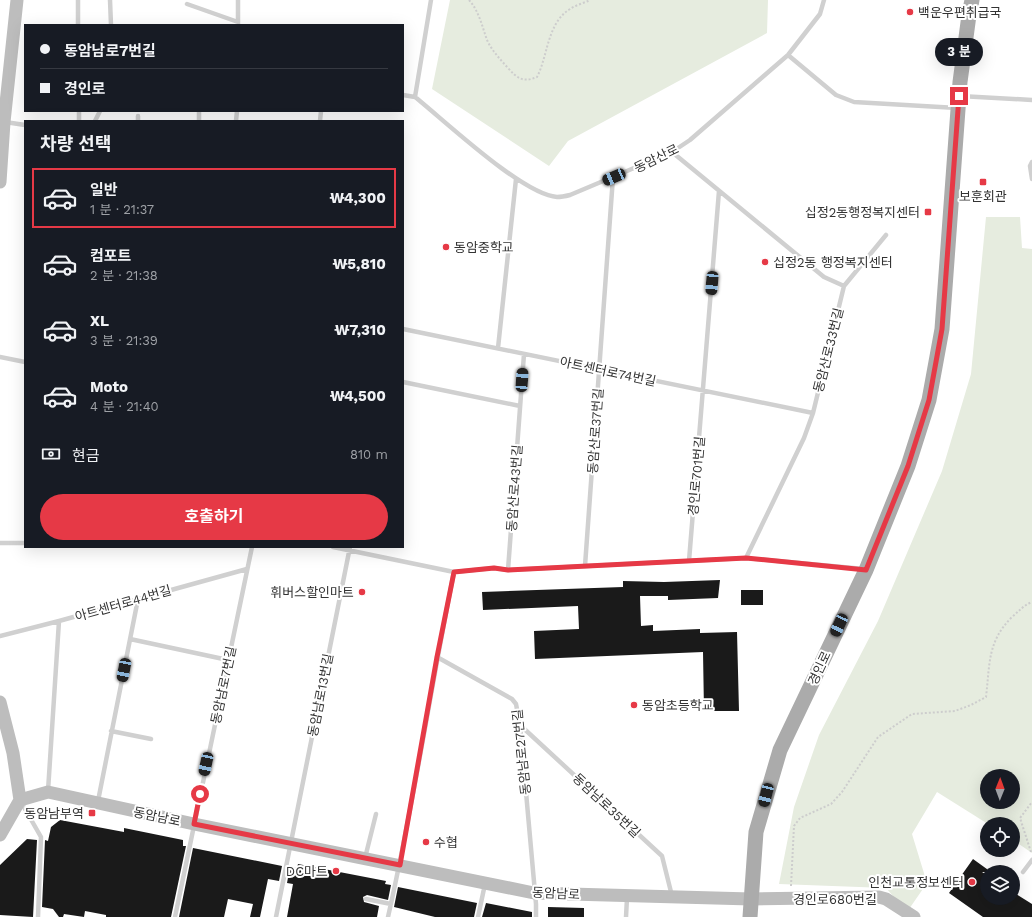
<!DOCTYPE html>
<html lang="ko">
<meta charset="utf-8">
<style>
body{margin:0;font-family:"Work Sans","Noto Sans KR",sans-serif;background:#20242c;color:#f1f3f6;height:100vh;display:flex;flex-direction:column;font-size:15px;white-space:nowrap}
*{box-sizing:border-box;margin:0}
p{font-size:13px;color:#9ea1a6}
.icon{flex:none;width:22px;height:22px;fill:none;stroke:currentColor;stroke-width:2;stroke-linecap:round;stroke-linejoin:round}
.map{position:relative;flex:1;overflow:hidden}
.side{position:absolute;left:24px;top:120px;width:380px;height:428px;display:flex;flex-direction:column;background:#171b24;border-radius:0px;box-shadow:0 4px 16px #0002}
.side>*{flex:none}
.top-card{position:absolute;left:24px;top:24px;width:380px;height:88px;border-radius:0px;box-shadow:0 4px 16px #0002;display:grid;align-content:center;height:88px;padding:0 16px;background:#171b24}
.needle{width:26px;rotate:1deg}
.fabs{position:absolute;left:980px;top:769px;display:grid;gap:8px}
.fabs a{display:grid;place-items:center;width:40px;height:40px;border-radius:50%;background:#171b24;box-shadow:0 4px 16px #0002;font-size:20px}
.end{position:absolute;width:18px;height:18px;margin:-9px;border:5px solid #e63946;background:#fff;box-shadow:0 0 0 2px #fff}
.from{border-radius:50%}
.bubble{position:absolute;height:28px;border-radius:14px;background:#171b24;box-shadow:0 4px 16px #0002;font-size:13px;font-weight:700;line-height:28px;text-align:center}
.car{position:absolute;width:12px;height:24px;margin:-12px -6px;border-radius:5px;box-shadow:0 0 3px 1px #0007;background:linear-gradient(#222 24%,#8ab4d8 0 40%,#222 0 76%,#8ab4d8 0 86%,#222 0)}
.top-card b{display:flex;align-items:center;gap:14px;height:38px;font-size:15px}
.top-card b+b{border-top:1px solid #363941}
.top-card i{width:10px;height:10px;background:#f1f3f6}
ul{padding:0;list-style:none}
li{display:flex;align-items:center;gap:12px;height:60px;margin:0 8px 6px;padding:0 8px;border:2px solid transparent;border-radius:0px}
li div{flex:1}
li b{display:block;font-size:15px}
li em{font-style:normal;font-weight:700}
li.selected{border-color:#e63946}
li>.icon{width:36px;height:36px;stroke-width:1.5}
h2{padding:0 16px;font-size:18px;line-height:48px}
.pay{display:flex;align-items:center;gap:10px;height:44px;padding:0 16px;font-size:15px}
.pay p{margin-inline-start:auto}
.button{display:flex;gap:8px;margin-top:auto;padding:8px 16px}
.button a{flex:1;height:46px;border-radius:24px;background:#e63946;color:#fff;font-size:16px;font-weight:700;line-height:46px;text-align:center}
.map>svg:first-child{display:block}
.green{fill:#e6ecdf;fill-rule:evenodd}
.building{fill:#1a1a1a}
.lines{fill:none;stroke-linecap:round;stroke-linejoin:round}
.path{stroke:#cdcdcd;stroke-width:2;stroke-dasharray:2 2;stroke-linecap:butt}
.lane{stroke:#d0d0d0;stroke-width:4.5}
.secondary{stroke:#bdbdbd;stroke-width:13}
.primary{stroke:#ababab;stroke-width:15}
.route{stroke:#e63946;stroke-width:5}
.poi-dot{fill:#e63946;stroke:#fff;stroke-width:1.5}
.labels{text-anchor:middle;stroke-width:4;stroke-linejoin:round;paint-order:stroke}
.poi-label{font-size:13px;fill:#333;stroke:#fff;text-anchor:start}
.street-label{font-size:13px;fill:#333;stroke:#fff}
</style>
<div class="map">
<svg width="1032" height="917" viewBox="0 0 1032 917">
<rect width="100%" height="100%" fill="#fff"/>
<path class="green" d="M450,0h318l-1,33 -199,108 -19,25 -117,-77z
M986,217h34l2,31 10,1v604l-19,-13v-16h-25l-51,-32 -25,42 15,49 -20,29 -21,-24 -107,-4 15,-77 25,-72 59,-114 64,-150 29,-97zM987,776h26v26h-26z"/>
<path class="building" d="M720,580l-2,18 -50,2v-4h-28l1,30 12,-1v6l47,-2v4l37,-1 2,79h-35l-1,-59 -168,7 -1,-28 45,-2 -1,-23 -95,4 -1,-18 141,-5v-6l41,1z
M741,590h22v15h-22z
M60,820l64,12v-4l59,12v6h3l-15,71h-65v-2l-21,-4 -1,6 -20,-3 -1,3h-4l-6,-8 -11,-2 3,-67 3,1 3,-14z
M27,839l10,1 -4,77 -33,-2v-50z
M193,848l89,18 -3,15 -11,-2 -8,38h-10l3,-13 -25,-5 -4,18h-45z
M973,859l18,13h-9l5,3v23h26v-6l19,12v13h-49l-34,-24z
M298,864l88,17 -1,3 6,1 -3,15 -21,-5 -4,2 1,5 15,4 -2,11h-90l6,-33 -6,-1 3,-16 7,1z
M398,887l79,16 -3,14h-39l-41,-10z
M486,903l46,9v5h-50z
M548,907l36,1v9h-36z"/>
<g class="lines">
<path class="path" d="M469,0c10,11 13,26 18,40 5,11 13,19 21,28 9,10 15,15 29,9 11,-21 10,-54 33,-68 6,-4 14,-6 20,-9
M1031,852l-11,-34 12,-16
M791,886l3,-60 6,-8 31,-14 11,-12 36,-55 34,-23 43,-3 16,-6 15,-8c4,-33 1,-55 26,-80 7,-6 12,-12 20,-15"/>
<path class="lane" d="M78,0v25
M110,0l1,25
M238,0v25
M187,4l51,18
M788,55l48,40 18,7 103,6
M403,95l12,2c29,23 108,98 142,100 4,0 9,-1 13,-2l102,-43 18,-12 98,-85 32,-41 4,-14
M960,96l72,4
M415,97l16,-97
M79,111v10
M95,121l5,-10
M138,121v-5
M199,121v-10
M236,121l1,-10
M320,121l1,-10
M5,122l20,3
M672,152l152,125 20,9 -31,127 -9,25 -58,120
M1032,162l-2,4 2,13
M844,286l42,-51
M403,329l410,84
M498,348l18,-169
M0,357l25,5
M403,382l117,24
M0,543h25
M333,547l121,25 40,-4 14,2 238,-12 118,11
M689,561l30,-370
M585,566l28,-389
M508,570l16,-216
M0,636l59,-15 188,-52
M130,639l98,21
M437,657l75,42 4,5 4,21 16,179v13
M520,725l142,131 10,40
M111,731l40,8
M48,791l11,-170
M98,801l40,-202
M21,802l20,35 -3,80
M365,858l11,-44
M1023,872l9,-12
M366,899l25,5
M175,917l77,-370
M276,917l74,-370
M388,917c26,-114 43,-231 66,-345
M478,917l7,-33
M626,917l1,-19"/>
<path class="secondary" d="M0,182l4,-60 13,-122
M0,702l13,51 7,47
M20,800l28,-8 146,32 340,69 217,6 128,-2 7,2 28,18
M0,835l20,-35"/>
<path class="primary" d="M750,917l6,-85 24,-82 86,-180 42,-104 21,-66 13,-71 18,-247 9,-67 3,-15"/>
</g>
<g class="lines">
<path class="route" d="M200,794l-6,30 206,41 37,-208 17,-85 40,-4 14,2 238,-12 120,12 42,-104 21,-66 13,-71 17,-233"/>
</g>
<g class="poi-dot">
<circle cx="910" cy="12" r="4"/>
<rect x="979" y="178" width="8" height="8" rx="2"/>
<rect x="924" y="208" width="8" height="8" rx="2"/>
<circle cx="446" cy="247" r="4"/>
<circle cx="765" cy="262" r="4"/>
<circle cx="362" cy="592" r="4"/>
<circle cx="634" cy="705" r="4"/>
<rect x="88" y="809" width="8" height="8" rx="2"/>
<circle cx="426" cy="842" r="4"/>
<circle cx="336" cy="871" r="4"/>
<circle cx="972" cy="882" r="4"/>
</g>
<g class="labels">
<g class="poi-label">
<text x="918" y="17">백운우편취급국</text>
<text x="983" y="201" text-anchor="middle">보훈회관</text>
<text x="920" y="217" text-anchor="end">십정2동행정복지센터</text>
<text x="454" y="252">동암중학교</text>
<text x="773" y="267">십정2동 행정복지센터</text>
<text x="354" y="597" text-anchor="end">휘버스할인마트</text>
<text x="642" y="710">동암초등학교</text>
<text x="84" y="818" text-anchor="end">동암남부역</text>
<text x="434" y="847">수협</text>
<text x="328" y="876" text-anchor="end">DC마트</text>
<text x="964" y="887" text-anchor="end">인천교통정보센터</text>
</g>
<g class="street-label">
<text transform="translate(656 158) rotate(-26)" y="5">동암산로</text>
<text transform="translate(828 350) rotate(-76)" y="5">동암산로33번길</text>
<text transform="translate(608 371) rotate(12)" y="5">아트센터로74번길</text>
<text transform="translate(595 431) rotate(-86)" y="5">동암산로37번길</text>
<text transform="translate(696 476) rotate(-85)" y="5">경인로701번길</text>
<text transform="translate(514 488) rotate(-86)" y="5">동암산로43번길</text>
<text transform="translate(123 603) rotate(-16)" y="5">아트센터로44번길</text>
<text transform="translate(819 668) rotate(-65)" y="5">경인로</text>
<text transform="translate(223 685) rotate(-78)" y="5">동암남로7번길</text>
<text transform="translate(320 695) rotate(-79)" y="5">동암남로13번길</text>
<text transform="translate(521 752) rotate(-96)" y="5">동암남로27번길</text>
<text transform="translate(607 805) rotate(43)" y="5">동암남로35번길</text>
<text transform="translate(157 816) rotate(12)" y="5">동암남로</text>
<text transform="translate(556 893) rotate(3)" y="5">동암남로</text>
<text x="835" y="904">경인로680번길</text>
</g>
</g>
</svg>
<div class="fabs">
<a><svg class="needle" viewBox="-14 -14 28 28"><path d="M0-13l5 13h-10z" fill="#e53935"/><path d="M0 13l5-13h-10z" fill="#9ea1a6"/></svg></a>
<a><svg class="icon" aria-label="locate" viewBox="0 0 24 24"><circle cx="12" cy="12" r="6"/><path d="M12 2v4M12 18v4M2 12h4M18 12h4"/></svg></a>
<a><svg class="icon" aria-label="layers" viewBox="0 0 24 24"><path d="M12 4l9 5-9 5-9-5zM3 14l9 5 9-5"/></svg></a>
</div>
<i class="end from" style="left:200px;top:794px"></i>
<i class="end" style="left:959px;top:96px"></i>
<div class="bubble" style="left:935px;top:38px;width:48px">3 분</div>
<i class="car" style="left:614px;top:177px;rotate:247deg"></i>
<i class="car" style="left:712px;top:283px;rotate:185deg"></i>
<i class="car" style="left:522px;top:380px;rotate:4deg"></i>
<i class="car" style="left:839px;top:625px;rotate:205deg"></i>
<i class="car" style="left:124px;top:670px;rotate:191deg"></i>
<i class="car" style="left:206px;top:764px;rotate:192deg"></i>
<i class="car" style="left:766px;top:795px;rotate:194deg"></i>
<div class="top-card">
<b><i class="from"></i>동암남로7번길</b>
<b><i></i>경인로</b>
</div>
<section class="side">
<h2>차량 선택</h2>
<ul>
<li class="selected"><svg class="icon" aria-label="car" viewBox="0 0 24 24"><path d="M5 17H2v-5l4-1 3-4h7l3 4 3 1v5h-3M9 17h6M6 11h13"/><circle cx="7" cy="17" r="2"/><circle cx="17" cy="17" r="2"/></svg><div><b>일반</b><p>1 분 · 21:37</p></div><em>₩4,300</em></li>
<li><svg class="icon" aria-label="car" viewBox="0 0 24 24"><path d="M5 17H2v-5l4-1 3-4h7l3 4 3 1v5h-3M9 17h6M6 11h13"/><circle cx="7" cy="17" r="2"/><circle cx="17" cy="17" r="2"/></svg><div><b>컴포트</b><p>2 분 · 21:38</p></div><em>₩5,810</em></li>
<li><svg class="icon" aria-label="car" viewBox="0 0 24 24"><path d="M5 17H2v-5l4-1 3-4h7l3 4 3 1v5h-3M9 17h6M6 11h13"/><circle cx="7" cy="17" r="2"/><circle cx="17" cy="17" r="2"/></svg><div><b>XL</b><p>3 분 · 21:39</p></div><em>₩7,310</em></li>
<li><svg class="icon" aria-label="car" viewBox="0 0 24 24"><path d="M5 17H2v-5l4-1 3-4h7l3 4 3 1v5h-3M9 17h6M6 11h13"/><circle cx="7" cy="17" r="2"/><circle cx="17" cy="17" r="2"/></svg><div><b>Moto</b><p>4 분 · 21:40</p></div><em>₩4,500</em></li>
</ul>
<div class="pay"><svg class="icon" aria-label="cash" viewBox="0 0 24 24"><path d="M3 7h18v10H3z"/><circle cx="12" cy="12" r="2"/></svg>현금<p>810 m</p></div>
<div class="button"><a>호출하기</a></div>
</section>
</div>
